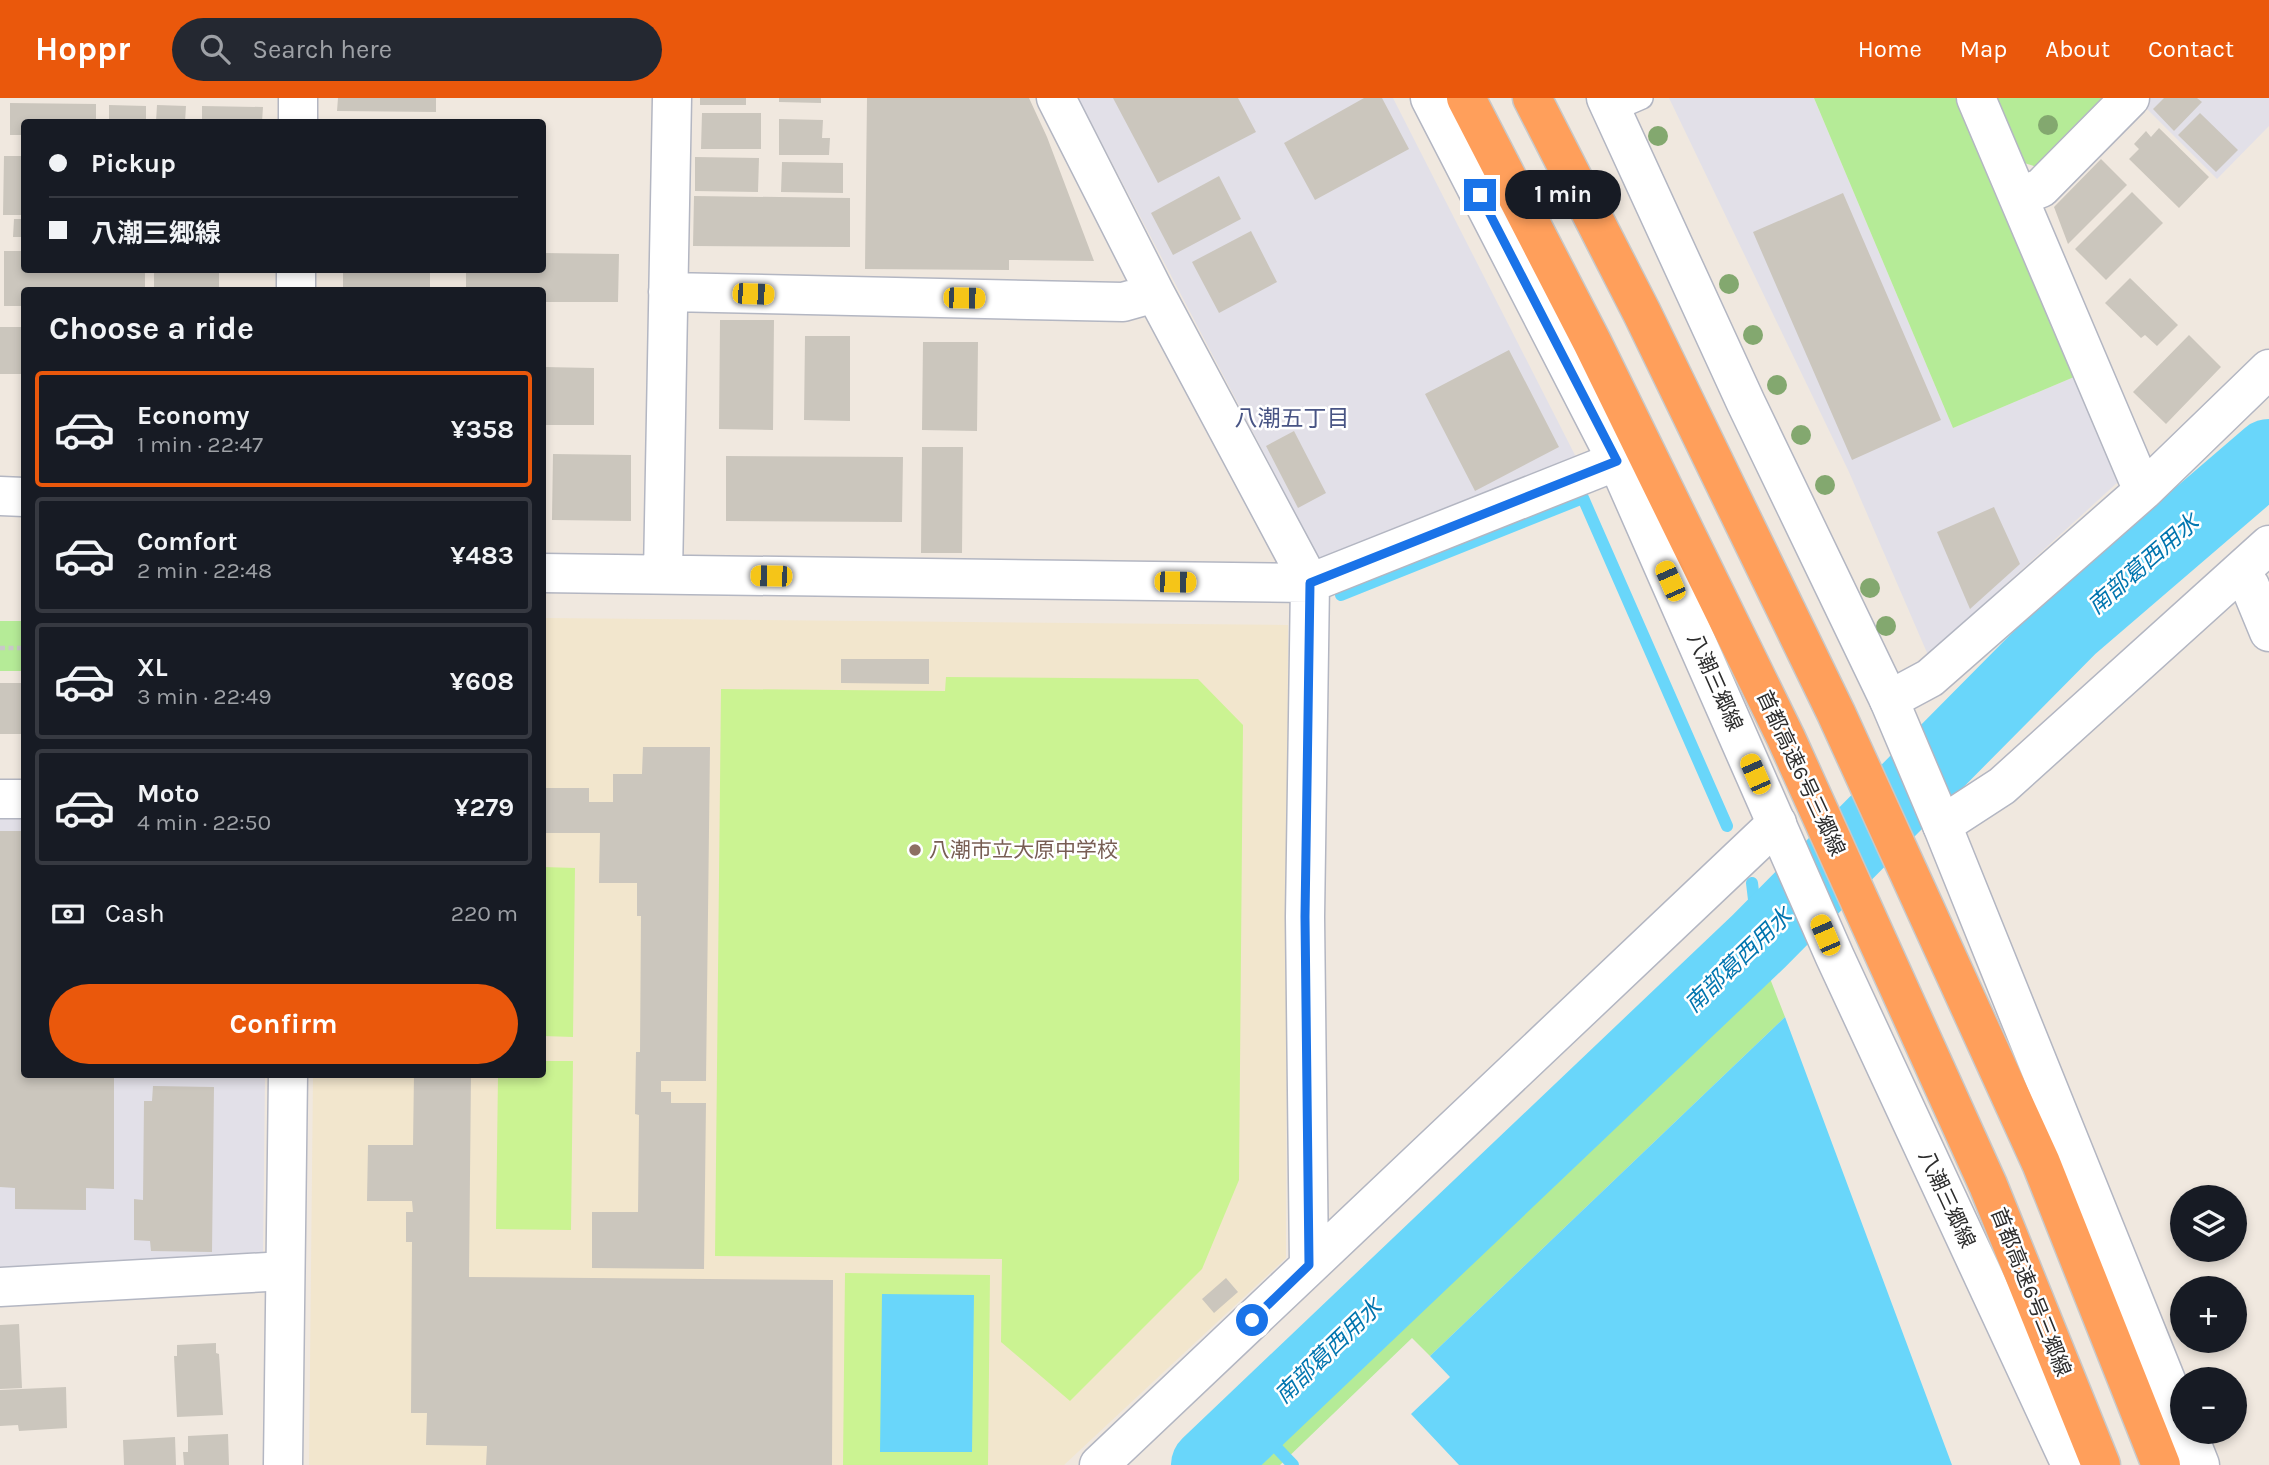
<!DOCTYPE html>
<meta charset="utf-8">
<style>
body{margin:0;font-family:Karla,"Noto Sans JP",sans-serif;background:#242831;color:#f1f3f6;height:100vh;display:flex;flex-direction:column;font-size:26px;white-space:nowrap}
*{box-sizing:border-box;margin:0}
p{font-size:23px;color:#9ea1a6}
.icon{flex:none;width:38px;height:38px;fill:none;stroke:currentColor;stroke-width:2;stroke-linecap:round;stroke-linejoin:round}
.map{position:relative;flex:1;overflow:hidden}
.sheet{position:absolute;left:21px;top:189px;width:525px;height:791px;display:flex;flex-direction:column;background:#171b24;border-radius:7px;box-shadow:0 4px 10px #0003}
.sheet>*{flex:none}
.top-card{position:absolute;left:21px;top:21px;width:525px;height:154px;border-radius:7px;box-shadow:0 4px 10px #0003;display:grid;align-content:center;height:154px;padding:0 28px;background:#171b24}
.controls{position:absolute;left:2170px;top:1087px;display:grid;gap:14px}
.controls a{display:grid;place-items:center;width:77px;height:77px;border-radius:50%;background:#171b24;box-shadow:0 4px 10px #0003;font-size:35px}
.end{position:absolute;width:32px;height:32px;margin:-16px;border:9px solid #1a73e8;background:#fff;box-shadow:0 0 0 4px #fff}
.from{border-radius:50%}
.bubble{position:absolute;height:49px;border-radius:24px;background:#171b24;box-shadow:0 4px 10px #0003;font-size:23px;font-weight:700;line-height:49px;text-align:center}
.car{position:absolute;width:21px;height:42px;margin:-21px -10px;border-radius:9px;box-shadow:0 0 5px 2px #0007;background:linear-gradient(#f5c518 24%,#345 0 40%,#f5c518 0 76%,#345 0 86%,#f5c518 0)}
.top-card b{display:flex;align-items:center;gap:24px;height:66px;font-size:26px}
.top-card b+b{border-top:2px solid #363941}
.top-card i{width:18px;height:18px;background:#f1f3f6}
ul{padding:0;list-style:none}
li{display:flex;align-items:center;gap:21px;height:116px;margin:0 14px 10px;padding:0 14px;border:4px solid #363941;border-radius:7px}
li div{flex:1}
li b{display:block;font-size:26px}
li em{font-style:normal;font-weight:700}
li.on{border-color:#ea580c}
li>.icon{width:63px;height:63px;stroke-width:1.5}
h2{padding:0 28px;font-size:32px;line-height:84px}
.pay{display:flex;align-items:center;gap:18px;height:77px;padding:0 28px;font-size:26px}
.pay p{margin-inline-start:auto}
.cta{display:flex;gap:14px;margin-top:auto;padding:14px 28px}
.cta a{flex:1;height:80px;border-radius:42px;background:#ea580c;color:#fff;font-size:28px;font-weight:700;line-height:80px;text-align:center}
header{display:flex;align-items:center;gap:42px;box-sizing:border-box;height:98px;padding:0 35px;background:#ea580c;color:#fff}
header strong{font-size:33px}
nav{display:flex;gap:38px;margin-inline-start:auto;font-size:24px}
.search{width:490px;height:63px;background:#242831;display:flex;align-items:center;gap:18px;box-sizing:border-box;padding:0 24px;border-radius:38px;color:#9ea1a6;font-size:26px}
.map>svg:first-child{display:block}
.industrial{fill:#e2e0e8}
.education{fill:#f2e6cd}
.green{fill:#b5eb97}
.pitch{fill:#cbf392}
.water{fill:#69d6fa}
.lines{fill:none;stroke-linecap:round;stroke-linejoin:round}
.stream{stroke:#69d6fa;stroke-width:12}
.river{stroke:#69d6fa;stroke-width:74}
.building{fill:#cbc6bd}
.service-casing{stroke:#b3b6c2;stroke-width:24}
.minor-casing{stroke:#b3b6c2;stroke-width:41}
.tertiary-casing{stroke:#b3b6c2;stroke-width:41}
.secondary-casing{stroke:#b3b6c2;stroke-width:41}
.motorway-casing{stroke:#c8c8c8;stroke-width:41}
.path{stroke:#c8c8c8;stroke-width:4.5;stroke-dasharray:5 3.5;stroke-linecap:butt}
.service{stroke:#fff;stroke-width:21}
.minor{stroke:#fff;stroke-width:38}
.tertiary{stroke:#fff;stroke-width:38}
.secondary{stroke:#fff;stroke-width:38}
.motorway{stroke:#ff9f5b;stroke-width:38}
.tree{fill:#83a86f}
.route{stroke:#1a73e8;stroke-width:9}
.education-dot{fill:#8d6e63;stroke:#fff;stroke-width:2.5}
.labels{text-anchor:middle;stroke-width:5;stroke-linejoin:round;paint-order:stroke}
.street-label{font-size:21px;fill:#2d2d2d;stroke:#fff}
.education-label{font-size:21px;fill:#785e54;stroke:#fff;text-anchor:start}
.neighbourhood-label{font-size:23px;fill:#485484;stroke:#fff}
.water-label{font-size:23px;font-style:italic;fill:#0075af;stroke:#fff}
</style>
<header>
<strong>Hoppr</strong>
<div class="search"><svg class="icon" aria-label="search" viewBox="0 0 24 24"><circle cx="10" cy="10" r="6"/><path d="M15 15l6 6"/></svg>Search here</div>
<nav><a>Home</a><a>Map</a><a>About</a><a>Contact</a></nav>
</header>
<div class="map">
<svg width="2269" height="1367" viewBox="0 0 2269 1367">
<rect width="100%" height="100%" fill="#f0e8df"/>
<path class="industrial" d="M1078,0h315l185,363 -256,103z
M1669,0h145l139,330 121,-51 44,105 -190,173 -79,-183z
M2151,0h118v28l-52,53 -74,-74z
M0,721h24v255l241,1 -2,182 -263,13z"/>
<path class="education" d="M543,520l745,7 -2,633 -222,207h-755l4,-390 229,-1z"/>
<path class="green" d="M1814,0h143l117,279 -121,51z
M1994,0h116l-70,70 -19,-6z
M0,523h24v50h-24z
M1764,865l21,54 -355,339 -18,-18 -132,127h-41z"/>
<path class="pitch" d="M946,579l252,2 45,46 -4,455 -37,89 -132,132 -69,-59 1,-83 -287,-3 6,-567 224,2z
M543,769l32,1 -2,169 -30,-1z
M543,963h30l-2,169 -75,-1 2,-154 44,-1z
M845,1175l145,2 -2,190h-145z"/>
<path class="water" d="M1785,919l167,448h-493l-48,-51 39,-37 -20,-21z
M882,1196l92,1 -2,157h-92z"/>
<g class="lines">
<path class="stream" d="M1341,497l242,-97 144,328
M1752,785l7,58
M1252,1324l41,43"/>
<path class="river" d="M1208,1367l551,-524 311,-314 199,-171"/>
</g>
<path class="building" d="M338,0h98v14l-99,-1z
M700,0h46v7h-46z
M779,0h42v5l-42,-1z
M867,0h162l18,39 47,124 -85,-1v10l-144,-1z
M1113,0h125l18,34 -98,51z
M1364,0h18l27,51 -94,51 -31,-57z
M2164,0h33l5,4 -28,29 -21,-22z
M10,5l86,1v18h-72v13h-14z
M109,7l37,1v16h-37z
M157,7l29,1 -1,16h-29z
M202,8l61,1 -1,15h-60z
M702,15h59v36h-60z
M2200,15l38,37 -22,22 -38,-37z
M779,21l44,1 -1,18h8l-1,17h-50z
M2159,30l50,49 -30,31 -50,-49 10,-10 -5,-5 12,-13 5,6z
M4,58h20v59h-21z
M695,59l64,1 -1,34 -63,-1z
M2101,61l26,26 -59,59 -14,-37z
M782,64l61,1v30l-62,-1z
M1219,78l22,43 -68,36 -22,-42z
M2132,94l31,31 -57,57 -31,-31z
M1843,95l98,227 -89,40 -99,-228z
M694,98l156,2v49l-157,-1z
M14,121h10v18h-11z
M1251,133l26,51 -58,31 -27,-51z
M4,153h20v19h121v20h-121v16h-20z
M542,155l77,1 -1,48h-76v-12h-76v-20h76z
M154,172h65v20h-65z
M343,172h87v20h-87z
M2130,180l48,47 -21,21 -12,-11 -4,3 -36,-35z
M720,222h54l-1,110 -54,-1z
M0,229h24v47h-24z
M2189,237l32,32 -55,57 -33,-32z
M805,238h45v85l-46,-1z
M923,244h55l-1,89 -55,-1z
M1509,252l50,97 -84,44 -50,-97z
M544,269l50,1v57h-51z
M1294,333l32,62 -28,15 -32,-62z
M922,349h41l-1,106h-41z
M553,356l78,1v66l-79,-1z
M726,358l177,1 -1,65 -176,-1z
M1994,409l26,57 -50,45 -33,-77z
M841,561h88v25l-88,-1z
M0,585h24v51h-24z
M643,649h67l-4,334h-45v11h10v11h35l-2,166 -112,-1v-56h46l1,-97 -4,-1 1,-62h4l1,-136h-4v-33h-38l1,-50h-58v-45h47v14h24v-28h29z
M0,733h24v243h90v115l-28,-1v22l-71,-1v-21l-15,-1z
M414,976h57l-2,203 364,3 -1,185h-346l1,-19 -61,-1 1,-32h-16l1,-171h-6v-30h7l-1,-11h-45l1,-56h45z
M153,988l61,1 -2,165 -61,-1 -1,-10 -16,-1v-41l9,1 1,-99h8z
M1226,1180l12,14 -24,21 -12,-14z
M19,1226l3,64 -22,1v-64z
M216,1245v10l3,1 4,61 -46,2 -3,-61h3v-11z
M66,1289l1,41 -48,3 -1,-6 -18,1v-36z
M228,1336l1,31h-45l-1,-13h5v-16z
M175,1339l1,28h-52l-1,-25z"/>
<g class="lines">
<g class="service-casing">
<path id="service" d="M1612,13l30,-13"/>
</g>
<g class="minor-casing">
<path id="minor" d="M1056,0l99,195 155,290 -5,334 4,348
M1976,0l167,393
M2018,99l23,-9 89,-90
M668,194l455,10 32,-9
M0,398l24,1
M542,475l768,10 307,-122
M2240,475l10,13 19,46
M663,476l9,-476
M1889,602l41,-22 213,-187 126,-122
M0,701h24
M1942,727l60,-39 267,-241
M0,1189l285,-16
M1099,1367l678,-642"/>
</g>
<g class="tertiary-casing">
<path id="tertiary" d="M298,24v-24
M296,192v-20
M283,1367l5,-391"/>
</g>
<g class="secondary-casing">
<path id="secondary" d="M1430,0l187,363 218,496 236,508
M1606,0l140,305 143,297 53,125 240,595
M2187,1334l13,33"/>
</g>
<g class="motorway-casing">
<path id="motorway" d="M1466,0l126,244 194,396 202,447 113,280
M1532,0l110,215 194,400 205,450 120,302"/>
</g>
<path class="path" d="M0,550h24"/>
<use href="#service" class="service"/>
<use href="#minor" class="minor"/>
<use href="#tertiary" class="tertiary"/>
<use href="#secondary" class="secondary"/>
<use href="#motorway" class="motorway"/>
</g>
<g class="tree">
<circle cx="2048" cy="27" r="10"/>
<circle cx="1658" cy="38" r="10"/>
<circle cx="1729" cy="186" r="10"/>
<circle cx="1753" cy="237" r="10"/>
<circle cx="1777" cy="287" r="10"/>
<circle cx="1801" cy="337" r="10"/>
<circle cx="1825" cy="387" r="10"/>
<circle cx="1870" cy="490" r="10"/>
<circle cx="1886" cy="528" r="10"/>
</g>
<g class="lines">
<path class="route" d="M1252,1222l57,-55 -4,-348 5,-334 307,-122 -137,-266"/>
</g>
<circle class="education-dot" cx="915" cy="752" r="7"/>
<g class="labels">
<g class="street-label">
<text transform="translate(1715 584) rotate(66)" y="7">八潮三郷線</text>
<text transform="translate(1801 675) rotate(65)" y="7">首都高速6号三郷線</text>
<text transform="translate(1947 1101) rotate(65)" y="7">八潮三郷線</text>
<text transform="translate(2031 1194) rotate(68)" y="7">首都高速6号三郷線</text>
</g>
<g class="education-label">
<text x="929" y="759">八潮市立大原中学校</text>
</g>
<g class="neighbourhood-label">
<text x="1292" y="328">八潮五丁目</text>
</g>
<g class="water-label">
<text transform="translate(2143 466) rotate(-41)" y="8">南部葛西用水</text>
<text transform="translate(1738 862) rotate(-44)" y="8">南部葛西用水</text>
<text transform="translate(1328 1253) rotate(-44)" y="8">南部葛西用水</text>
</g>
</g>
</svg>
<div class="controls">
<a><svg class="icon" aria-label="layers" viewBox="0 0 24 24"><path d="M12 4l9 5-9 5-9-5zM3 14l9 5 9-5"/></svg></a>
<a>+</a>
<a>−</a>
</div>
<i class="end from" style="left:1252px;top:1222px"></i>
<i class="end" style="left:1480px;top:97px"></i>
<div class="bubble" style="left:1505px;top:72px;width:116px">1 min</div>
<i class="car" style="left:753px;top:196px;rotate:92deg"></i>
<i class="car" style="left:964px;top:200px;rotate:91deg"></i>
<i class="car" style="left:771px;top:478px;rotate:271deg"></i>
<i class="car" style="left:1670px;top:483px;rotate:336deg"></i>
<i class="car" style="left:1175px;top:484px;rotate:91deg"></i>
<i class="car" style="left:1755px;top:676px;rotate:336deg"></i>
<i class="car" style="left:1825px;top:837px;rotate:337deg"></i>
<div class="top-card">
<b><i class="from"></i>Pickup</b>
<b><i></i>八潮三郷線</b>
</div>
<section class="sheet">
<h2>Choose a ride</h2>
<ul>
<li class="on"><svg class="icon" aria-label="car" viewBox="0 0 24 24"><path d="M5 17H2v-5l4-1 3-4h7l3 4 3 1v5h-3M9 17h6M6 11h13"/><circle cx="7" cy="17" r="2"/><circle cx="17" cy="17" r="2"/></svg><div><b>Economy</b><p>1 min · 22:47</p></div><em>¥358</em></li>
<li><svg class="icon" aria-label="car" viewBox="0 0 24 24"><path d="M5 17H2v-5l4-1 3-4h7l3 4 3 1v5h-3M9 17h6M6 11h13"/><circle cx="7" cy="17" r="2"/><circle cx="17" cy="17" r="2"/></svg><div><b>Comfort</b><p>2 min · 22:48</p></div><em>¥483</em></li>
<li><svg class="icon" aria-label="car" viewBox="0 0 24 24"><path d="M5 17H2v-5l4-1 3-4h7l3 4 3 1v5h-3M9 17h6M6 11h13"/><circle cx="7" cy="17" r="2"/><circle cx="17" cy="17" r="2"/></svg><div><b>XL</b><p>3 min · 22:49</p></div><em>¥608</em></li>
<li><svg class="icon" aria-label="car" viewBox="0 0 24 24"><path d="M5 17H2v-5l4-1 3-4h7l3 4 3 1v5h-3M9 17h6M6 11h13"/><circle cx="7" cy="17" r="2"/><circle cx="17" cy="17" r="2"/></svg><div><b>Moto</b><p>4 min · 22:50</p></div><em>¥279</em></li>
</ul>
<div class="pay"><svg class="icon" aria-label="cash" viewBox="0 0 24 24"><path d="M3 7h18v10H3z"/><circle cx="12" cy="12" r="2"/></svg>Cash<p>220 m</p></div>
<div class="cta"><a>Confirm</a></div>
</section>
</div>
